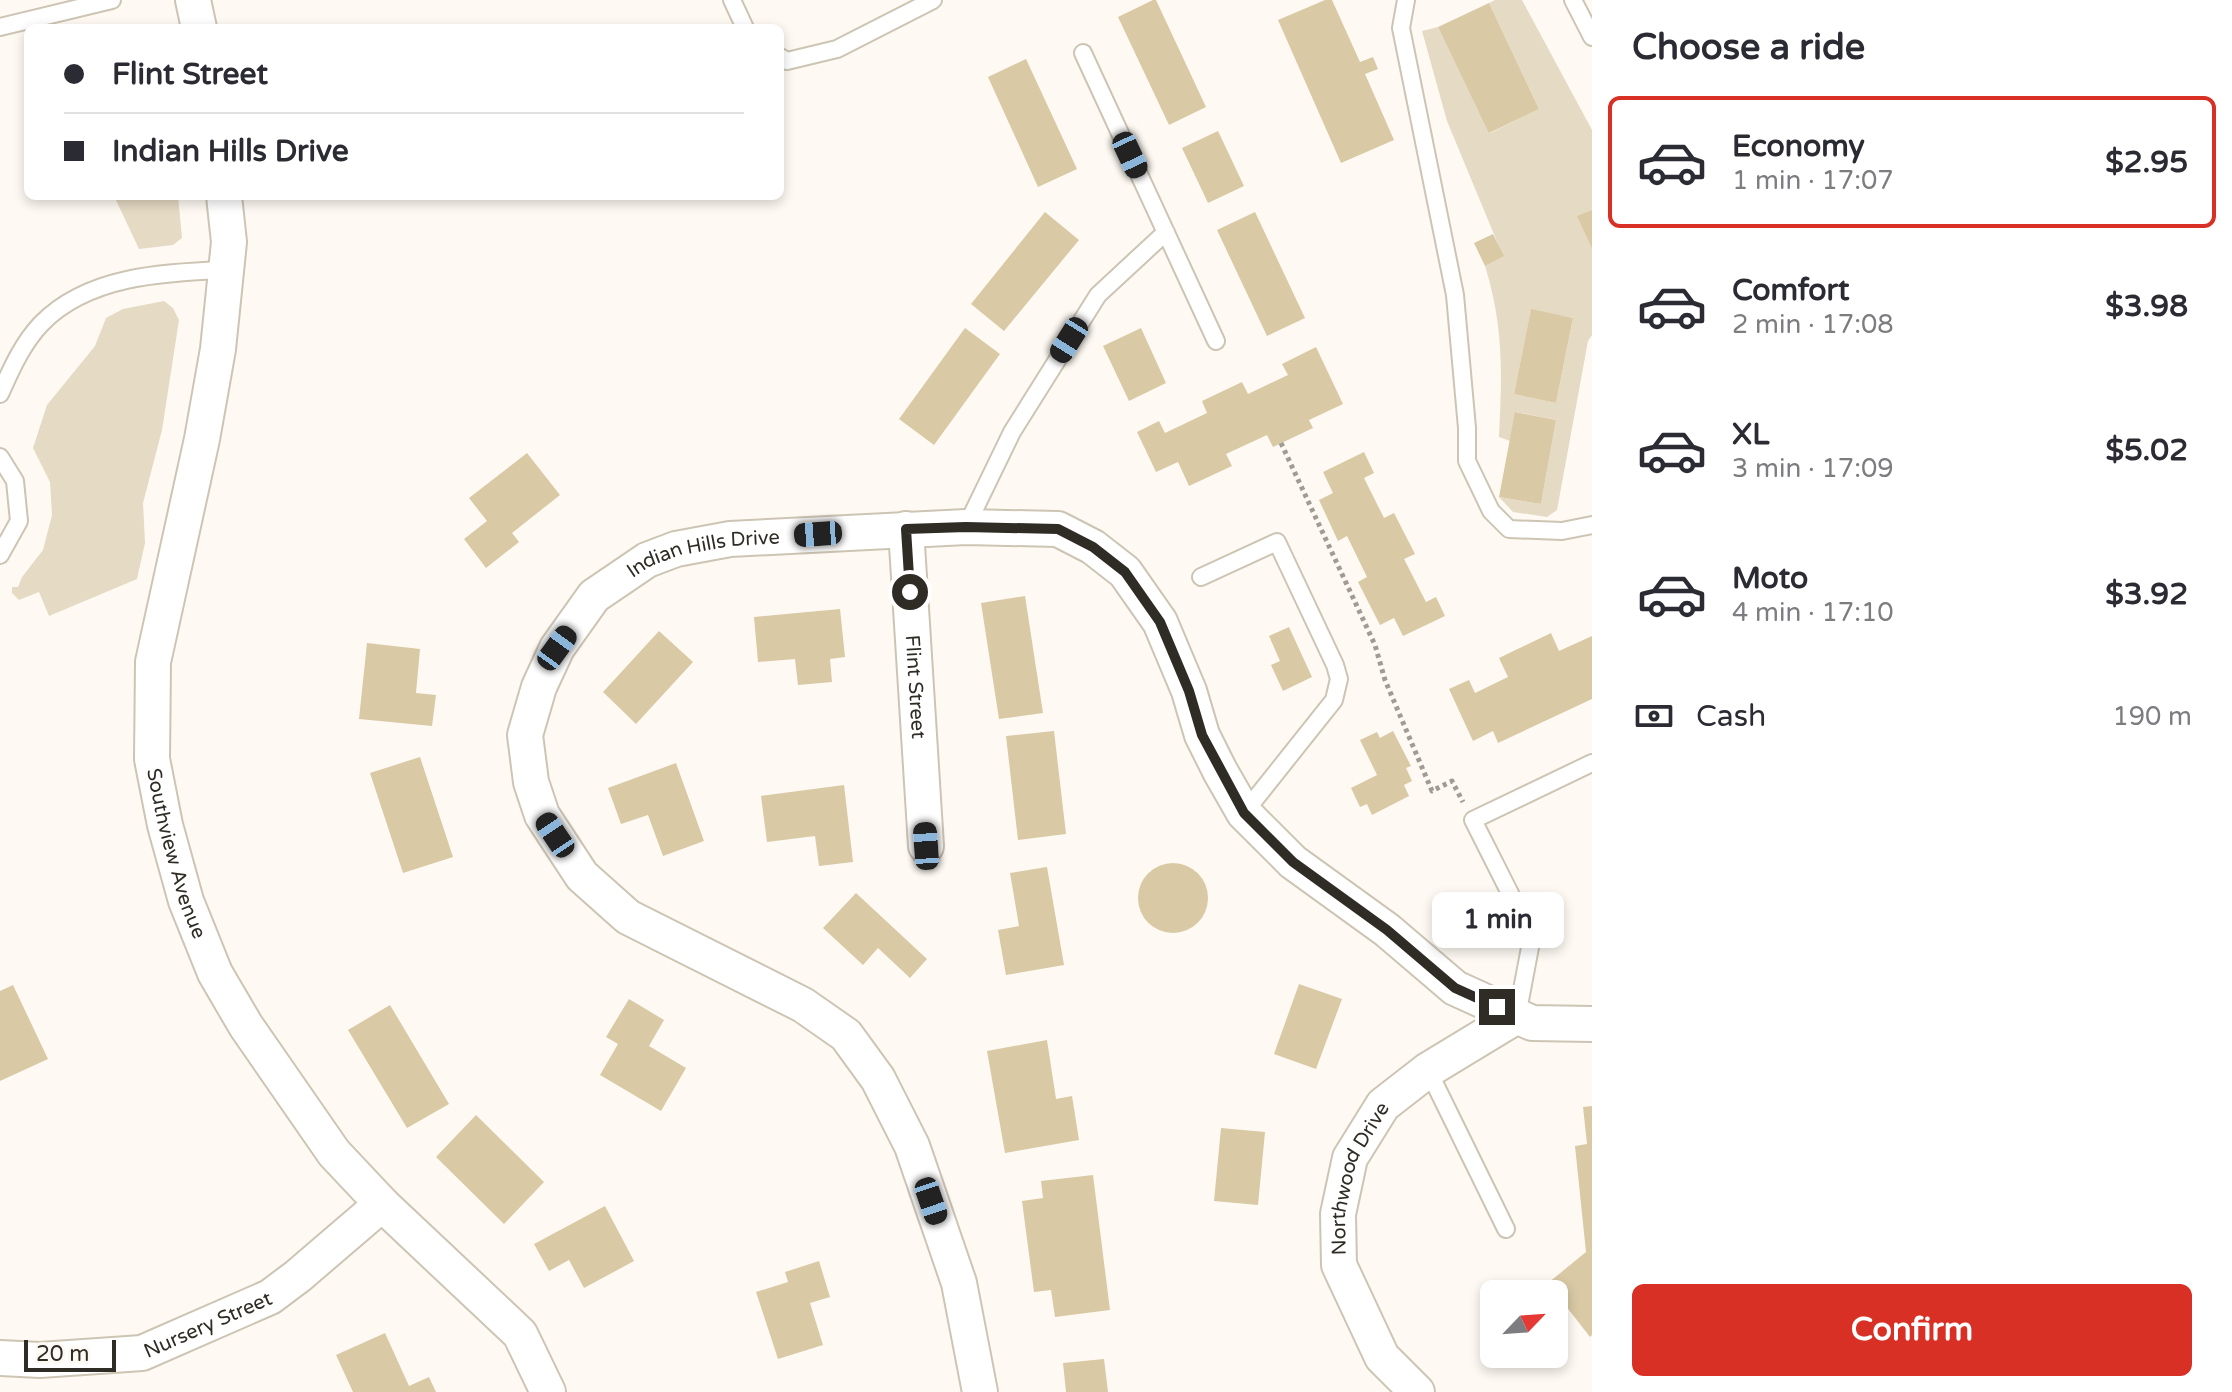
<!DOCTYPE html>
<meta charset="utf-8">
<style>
body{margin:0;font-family:"Varela Round",sans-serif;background:#f2f2f3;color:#2b2b33;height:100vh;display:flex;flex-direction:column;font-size:30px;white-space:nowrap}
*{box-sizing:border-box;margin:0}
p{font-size:26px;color:#7c7c81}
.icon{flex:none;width:44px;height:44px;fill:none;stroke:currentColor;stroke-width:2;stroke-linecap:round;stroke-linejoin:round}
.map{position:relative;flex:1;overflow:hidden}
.side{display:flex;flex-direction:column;background:#fff;width:640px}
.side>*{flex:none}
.banner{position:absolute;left:24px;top:24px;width:760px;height:176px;border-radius:12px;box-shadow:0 4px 12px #0003;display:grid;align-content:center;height:176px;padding:0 40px;background:#fff}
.needle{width:52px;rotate:65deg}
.controls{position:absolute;left:1480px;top:1280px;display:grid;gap:16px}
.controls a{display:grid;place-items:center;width:88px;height:88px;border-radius:12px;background:#fff;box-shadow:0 4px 12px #0003;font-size:40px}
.scale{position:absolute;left:24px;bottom:20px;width:92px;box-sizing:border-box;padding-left:8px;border:4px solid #2f2c25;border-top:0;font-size:22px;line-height:28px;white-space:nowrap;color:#2f2c25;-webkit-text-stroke:6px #fefaf3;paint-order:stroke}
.end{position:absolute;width:36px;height:36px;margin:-18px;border:10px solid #2f2c25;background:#fff;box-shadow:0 0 0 4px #fff}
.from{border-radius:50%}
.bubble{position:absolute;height:56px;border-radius:12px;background:#fff;box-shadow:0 4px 12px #0003;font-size:26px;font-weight:700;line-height:56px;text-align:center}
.car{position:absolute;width:24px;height:48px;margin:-24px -12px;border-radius:10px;box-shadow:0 0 6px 2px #0007;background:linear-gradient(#222 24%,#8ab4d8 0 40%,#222 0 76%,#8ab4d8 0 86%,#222 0)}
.banner b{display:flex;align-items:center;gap:28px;height:76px;font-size:30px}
.banner b+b{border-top:2px solid #e1e1e2}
.banner i{width:20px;height:20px;background:#2b2b33}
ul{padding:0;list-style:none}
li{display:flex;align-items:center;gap:24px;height:132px;margin:0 16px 12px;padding:0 24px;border:4px solid transparent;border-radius:12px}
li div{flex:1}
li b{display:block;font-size:30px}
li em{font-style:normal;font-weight:700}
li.current{border-color:#d93025}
li>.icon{width:72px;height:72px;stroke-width:1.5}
h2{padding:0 40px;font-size:36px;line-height:96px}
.pay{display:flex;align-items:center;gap:20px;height:88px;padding:0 40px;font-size:30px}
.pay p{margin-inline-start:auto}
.cta{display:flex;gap:16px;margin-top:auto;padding:16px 40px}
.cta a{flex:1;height:92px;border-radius:12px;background:#d93025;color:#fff;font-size:32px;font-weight:700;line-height:92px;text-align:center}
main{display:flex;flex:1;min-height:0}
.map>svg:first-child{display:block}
.green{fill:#e5dac3;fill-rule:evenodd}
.building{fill:#d9c9a4}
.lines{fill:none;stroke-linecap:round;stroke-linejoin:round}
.service-casing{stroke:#cdc5b4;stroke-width:20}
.minor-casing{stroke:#cdc5b4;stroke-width:38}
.path{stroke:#a09c95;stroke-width:5;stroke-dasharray:4 4;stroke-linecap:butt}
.service{stroke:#fff;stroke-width:16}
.minor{stroke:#fff;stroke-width:34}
.route{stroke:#2f2c25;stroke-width:10}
.labels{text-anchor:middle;stroke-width:6;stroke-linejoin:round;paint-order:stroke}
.street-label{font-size:20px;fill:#2f2c25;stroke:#fefaf3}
</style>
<main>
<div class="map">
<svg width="1592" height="1392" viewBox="0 0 1592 1392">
<rect width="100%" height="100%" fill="#fefaf3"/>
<path class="green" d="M1495,0h27l70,130v80l-14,7 14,32v86l-4,6 -31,169 -10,7 -34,-5 -14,-15 42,7 15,-84 -40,-8 -6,29 -11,-4c3,-63 5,-110 -14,-171l18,-10 -56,-135 -25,-90 16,-4 52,106 49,-24 -50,-106zM1531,310l42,8 -17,85 -42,-9z
M114,196h64l4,42 -9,7 -34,4z
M164,301l9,7 6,12 -17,110 -19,73 2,40 -8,36 -88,37 -10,-24 -20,8 -7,-7v-6h6l4,-10 21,-27 9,-35 -2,-33 -17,-34 14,-43 48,-59 11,-28 17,-9z"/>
<path class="building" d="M1153,0h3l50,107 -37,18 -51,-108z
M1325,0h7l28,62 13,-5 5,12 -13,5 29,66 -53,23 -63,-143z
M1489,3l50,106 -50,24 -51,-106z
M1026,59l51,110 -39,18 -50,-110z
M1218,131l26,55 -36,17 -26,-55z
M1592,210v39l-15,-33z
M1045,212l34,28 -75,91 -33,-27z
M1255,212l50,106 -38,18 -50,-106z
M1493,234l11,22 -19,10 -11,-23z
M1531,309l42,9 -17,85 -42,-9z
M965,328l35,26 -66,91 -35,-26z
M1141,328l25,55 -37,18 -26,-55z
M1316,347l27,57 -34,16 4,8 -40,19 -6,-12 -41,19 6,12 -43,20 -11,-24 -22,10 -19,-40 22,-11 6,12 42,-20 -5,-12 40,-19 6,12 40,-19 -6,-11z
M1515,412l41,8 -15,84 -42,-7z
M1364,452l10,21 -10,5 20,40 10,-5 21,41 -11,5 22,43 10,-5 9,19 -42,20 -9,-18 -14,7 -22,-43 9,-5 -20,-41 -9,5 -19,-41 14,-7 -10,-21z
M527,453l33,42 -48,38 7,9 -33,26 -22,-29 23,-18 -18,-23z
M1025,596l18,117 -44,6 -18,-116z
M840,609l5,48 -15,2 2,23 -34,3 -3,-26 -37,3 -4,-45z
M1289,627l23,50 -29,14 -12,-26 9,-4 -11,-25z
M659,631l34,31 -57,62 -33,-32z
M1551,633l8,18 33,-15v63l-94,44 -5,-12 -20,10 -24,-52 20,-9 6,13 33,-16 -9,-19z
M367,643l53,6 -4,44 20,2 -4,31 -73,-7z
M1054,731l12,103 -48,6 -12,-104z
M1393,731l18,35 -5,2 6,13 -8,4 5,11 -37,19 -5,-11 -7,3 -9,-19 26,-13 -17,-35 17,-8 3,6z
M420,757l33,100 -50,16 -33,-100z
M676,763l28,78 -41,15 -15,-41 -27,9 -13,-36z
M844,785l9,77 -34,4 -4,-30 -48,6 -6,-46z
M1138 898a35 35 0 1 1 70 0a35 35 0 1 1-70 0Z
M1047,867l17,98 -58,10 -8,-45 21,-4 -9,-53z
M856,893l71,66 -17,19 -32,-30 -15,17 -40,-37z
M1299,984l43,15 -26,70 -42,-15z
M13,985l35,74 -48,22v-90z
M629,999l35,21 -15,26 37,22 -25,43 -61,-36 18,-31 -12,-7z
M390,1005l59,99 -42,24 -59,-98z
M1047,1040l9,59 16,-3 7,44 -74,13 -18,-102z
M1592,1106v229l-2,2 -42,-54 38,-31 -11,-106 12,-2 -4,-37z
M476,1115l68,67 -40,42 -68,-67z
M1221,1128l44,4 -7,73 -44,-4z
M1093,1175l17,135 -55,7 -4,-27 -17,2 -12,-91 21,-3 -2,-17z
M605,1206l29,55 -50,27 -15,-28 -20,11 -15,-27z
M819,1261l11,36 -20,6 13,42 -45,14 -22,-67 32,-10 -3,-10z
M385,1333l24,53 20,-9 7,15h-83l-17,-37z
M1104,1359l4,33h-42l-3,-29z"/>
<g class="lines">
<g class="service-casing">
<path id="service" d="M732,0l13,28
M1406,0l-5,28 54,267 12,133v33l24,50 18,18 53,2 30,-6
M1573,0l19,37
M0,27l112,-27
M1083,53l133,288
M780,57l7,4 50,-12 96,-49
M0,394c11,-24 22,-50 41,-70 46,-48 123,-52 186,-54
M0,457l15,24 4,40 -19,34
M966,527l46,-95 86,-137 68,-63
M1201,577l76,-35 58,123 4,14 -5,21 -90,113
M1517,1016l15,-79 -59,-117 119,-57
M1428,1070l78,159"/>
</g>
<g class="minor-casing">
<g id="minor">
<path d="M193,0l6,28"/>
<path id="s1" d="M224,196l5,46 -11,107 -16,90 -49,223 -1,97 13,66 21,76 29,72 31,53 88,127 48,51 138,130 28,58"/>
<path id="s2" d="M906,529l20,317"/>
<path id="s3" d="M0,1358l40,2 102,-7 128,-56 28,-21 84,-72"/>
<path id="s4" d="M980,1392l-21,-109 -47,-137 -34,-67 -32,-44 -43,-30 -175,-88 -46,-41 -40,-61 -11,-33 -6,-47 14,-48 18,-39 37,-52 53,-36 29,-11 54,-10 236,-12 92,2 35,18 32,25 35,50 29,69 13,44 18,36 24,42 49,49 94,68 68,58 77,35 60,1"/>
<path id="s5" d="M1417,1392l-35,-35 -43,-92 -1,-51 12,-56 33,-53 45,-35 89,-54"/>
</g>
</g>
<path class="path" d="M1281,443l94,202 10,35 47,111 20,-10 11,21"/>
<use href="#service" class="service"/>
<use href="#minor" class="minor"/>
</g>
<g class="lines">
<path class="route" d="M910,592l-4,-63 60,-2 92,2 35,18 32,25 35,50 29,69 13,44 42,78 49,49 94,68 68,58 42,19"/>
</g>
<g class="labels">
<g class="street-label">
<text dy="7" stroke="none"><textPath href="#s4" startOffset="1128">Indian Hills Drive</textPath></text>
<text dy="7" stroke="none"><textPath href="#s2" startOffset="158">Flint Street</textPath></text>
<text dy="7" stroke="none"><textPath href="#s1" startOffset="668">Southview Avenue</textPath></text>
<text dy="7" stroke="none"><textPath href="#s5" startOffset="242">Northwood Drive</textPath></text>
<text dy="7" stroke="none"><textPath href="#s3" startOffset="214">Nursery Street</textPath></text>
</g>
</g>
</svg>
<div class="controls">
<a><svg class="needle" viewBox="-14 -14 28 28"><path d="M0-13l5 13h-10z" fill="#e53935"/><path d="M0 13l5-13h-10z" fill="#7c7c81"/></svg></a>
</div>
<div class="scale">20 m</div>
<i class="end from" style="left:910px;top:592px"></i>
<i class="end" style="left:1497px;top:1007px"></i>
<div class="bubble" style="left:1432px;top:892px;width:132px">1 min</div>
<i class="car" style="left:1130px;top:155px;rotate:155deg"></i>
<i class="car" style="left:1069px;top:340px;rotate:212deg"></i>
<i class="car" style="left:818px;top:534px;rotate:266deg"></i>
<i class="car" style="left:557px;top:648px;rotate:36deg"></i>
<i class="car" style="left:555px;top:835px;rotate:326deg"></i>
<i class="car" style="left:926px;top:846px;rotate:356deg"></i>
<i class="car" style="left:931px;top:1201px;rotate:161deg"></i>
<div class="banner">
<b><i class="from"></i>Flint Street</b>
<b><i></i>Indian Hills Drive</b>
</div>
</div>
<section class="side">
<h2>Choose a ride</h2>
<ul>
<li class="current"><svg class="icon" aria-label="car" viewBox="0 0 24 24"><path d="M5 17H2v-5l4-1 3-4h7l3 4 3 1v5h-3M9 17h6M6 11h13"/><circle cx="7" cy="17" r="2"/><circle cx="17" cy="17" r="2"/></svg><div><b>Economy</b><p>1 min · 17:07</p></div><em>$2.95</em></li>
<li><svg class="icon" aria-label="car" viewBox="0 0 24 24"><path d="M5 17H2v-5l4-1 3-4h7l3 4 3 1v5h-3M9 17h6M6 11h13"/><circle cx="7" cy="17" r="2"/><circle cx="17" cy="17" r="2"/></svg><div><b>Comfort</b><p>2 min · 17:08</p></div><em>$3.98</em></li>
<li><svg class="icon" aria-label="car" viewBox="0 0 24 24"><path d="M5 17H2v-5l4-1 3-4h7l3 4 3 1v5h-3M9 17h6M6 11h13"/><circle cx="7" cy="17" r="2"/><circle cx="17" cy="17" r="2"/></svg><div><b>XL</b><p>3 min · 17:09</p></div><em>$5.02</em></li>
<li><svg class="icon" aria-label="car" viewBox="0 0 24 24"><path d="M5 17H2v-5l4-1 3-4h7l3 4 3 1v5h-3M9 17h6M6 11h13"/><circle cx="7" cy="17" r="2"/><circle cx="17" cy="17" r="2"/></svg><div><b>Moto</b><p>4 min · 17:10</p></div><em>$3.92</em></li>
</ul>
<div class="pay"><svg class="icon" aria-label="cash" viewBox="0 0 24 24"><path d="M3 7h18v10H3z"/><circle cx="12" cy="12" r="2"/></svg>Cash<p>190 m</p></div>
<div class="cta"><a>Confirm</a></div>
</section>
</main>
